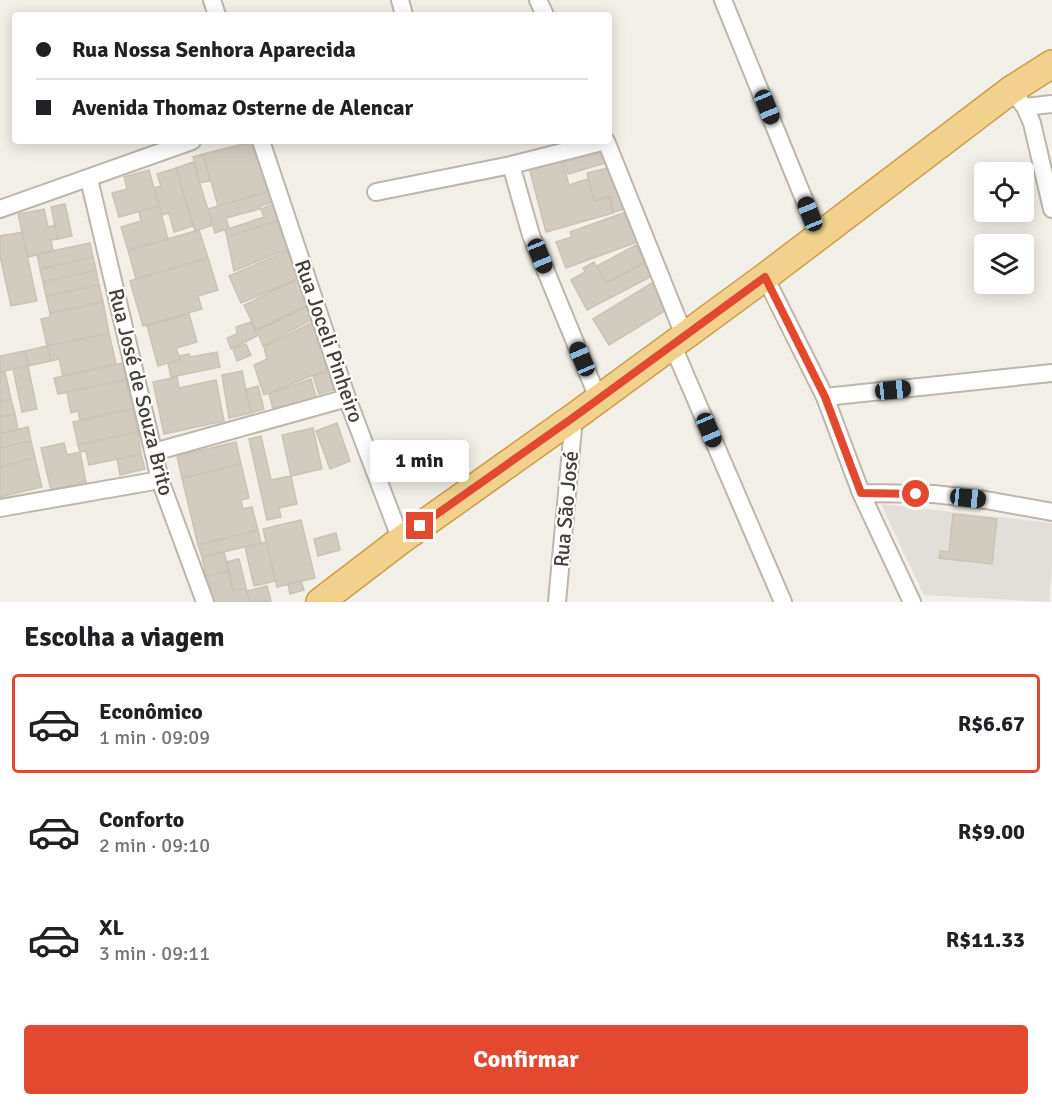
<!DOCTYPE html>
<html lang="pt">
<meta charset="utf-8">
<style>
body{margin:0;font-family:Signika,sans-serif;background:#f2f2f2;color:#202124;height:100vh;display:flex;flex-direction:column;font-size:22px;white-space:nowrap}
*{box-sizing:border-box;margin:0}
p{font-size:20px;color:#757577}
.icon{flex:none;width:33px;height:33px;fill:none;stroke:currentColor;stroke-width:2;stroke-linecap:round;stroke-linejoin:round}
.map{position:relative;height:602px;overflow:hidden}
.details{display:flex;flex-direction:column;background:#fff;flex:1}
.details>*{flex:none}
.top-card{position:absolute;left:12px;top:12px;width:600px;height:132px;border-radius:6px;box-shadow:0 3px 15px #0003;display:grid;align-content:center;height:132px;padding:0 24px;background:#fff}
.controls{position:absolute;left:974px;top:162px;display:grid;gap:12px}
.controls a{display:grid;place-items:center;width:60px;height:60px;border-radius:6px;background:#fff;box-shadow:0 3px 15px #0003;font-size:30px}
.end{position:absolute;width:27px;height:27px;margin:-14px;border:8px solid #e3492e;background:#fff;box-shadow:0 0 0 3px #fff}
.from{border-radius:50%}
.bubble{position:absolute;height:42px;border-radius:6px;background:#fff;box-shadow:0 3px 15px #0003;font-size:20px;font-weight:700;line-height:42px;text-align:center}
.car{position:absolute;width:18px;height:36px;margin:-18px -9px;border-radius:8px;box-shadow:0 0 4px 2px #0007;background:linear-gradient(#222 24%,#8ab4d8 0 40%,#222 0 76%,#8ab4d8 0 86%,#222 0)}
.top-card b{display:flex;align-items:center;gap:21px;height:57px;font-size:22px}
.top-card b+b{border-top:2px solid #e0e0e0}
.top-card i{width:15px;height:15px;background:#202124}
ul{padding:0;list-style:none}
li{display:flex;align-items:center;gap:18px;height:99px;margin:0 12px 9px;padding:0 12px;border:3px solid transparent;border-radius:6px}
li div{flex:1}
li b{display:block;font-size:22px}
li em{font-style:normal;font-weight:700}
li.selected{border-color:#e3492e}
li>.icon{width:54px;height:54px;stroke-width:1.5}
h2{padding:0 24px;font-size:27px;line-height:72px}
.primary-button{display:flex;gap:12px;margin-top:auto;padding:12px 24px}
.primary-button a{flex:1;height:69px;border-radius:6px;background:#e3492e;color:#fff;font-size:24px;font-weight:700;line-height:69px;text-align:center}
.map>svg:first-child{display:block}
.industrial{fill:#e2ded9}
.building{fill:#d2cbbf;stroke:#ccc2b3;stroke-width:1.5}
.lines{fill:none;stroke-linecap:round;stroke-linejoin:round}
.minor-casing{stroke:#bdb6ab;stroke-width:20}
.trunk-casing{stroke:#cd9c47;stroke-width:30}
.minor{stroke:#fff;stroke-width:16}
.trunk{stroke:#f1d18b;stroke-width:27}
.route{stroke:#e3492e;stroke-width:8}
.labels{text-anchor:middle;stroke-width:4.5;stroke-linejoin:round;paint-order:stroke}
.street-label{font-size:21px;fill:#453f37;stroke:#fff}
</style>
<div class="map">
<svg width="1052" height="602" viewBox="0 0 1052 602">
<rect width="100%" height="100%" fill="#f2efe8"/>
<path class="industrial" d="M881,504l171,19v43l-3,36 -125,-7z"/>
<path class="building" d="M255,141l15,50 -52,15 -15,-52z
M566,141h36l7,21 -41,12 -10,-31z
M558,147l11,38 19,-6 6,22 15,-4 4,16 -67,19 -20,-76z
M203,154l7,27 -10,2 -7,-26z
M193,162l20,63 -18,6 -19,-63z
M611,167l20,40 -17,5 -4,-16 -16,5 -7,-28z
M176,168l17,58 -19,6 -5,-19 -7,2 -8,-27 7,-2 -4,-12z
M149,170l10,36 -40,11 -7,-24 15,-4 -3,-12z
M270,191l4,11 -14,4v3l-34,9 3,10 -14,5 -7,-24z
M65,204l7,32 -14,3 -7,-32z
M274,204l5,16 -52,17 -2,-7 39,-13 -3,-8z
M159,206l9,33 -40,11 -7,-23 20,-6 -2,-9z
M44,209l4,18 7,-2 3,14 -7,1 2,11 -25,6 -10,-43z
M629,211l11,30 -74,27 -10,-26 16,-5 -2,-5z
M279,220l3,15h2l4,14 -54,22 -7,-34z
M199,230l9,28 -72,21 -8,-29z
M22,232l15,69 -26,5 -11,-50v-20z
M90,243l3,14 -53,12 -3,-15z
M636,245l9,17 -39,21 -9,-17z
M288,251l12,27 -59,25 -12,-27z
M93,257l3,13 -53,12 -3,-13z
M208,258l10,32 -20,6 4,13 -59,17 -13,-45z
M594,262l12,21 41,-21 7,13 -67,35 -16,-30 14,-8 -2,-4z
M96,270l3,15 -53,11 -3,-14z
M660,278l16,26 -67,41 -16,-26z
M298,279l12,25 -54,26 -12,-25z
M99,285l4,17 -53,11 -4,-17z
M103,302l6,31 -62,13 -6,-27 9,-2v-4z
M310,305l5,13 -52,28 -6,-15z
M189,314l8,28 -21,6 4,11 -22,7 -11,-40z
M315,321l16,47 -67,27 -10,-30 13,-6 -3,-12z
M251,322l6,14 -26,13 -4,-11 10,-4 -1,-7z
M109,333l7,31 -53,12 -4,-17 -8,2 -4,-15z
M246,344l5,11 -14,6 -4,-12z
M47,346l4,15 -23,5 -3,-15z
M25,351l3,15 -28,6v-16z
M217,352l3,15 -49,10 -3,-14 13,-2 -1,-5 9,-2 1,3z
M123,363l3,17 -68,14 -4,-16z
M28,366l9,43 -15,3 -9,-43z
M333,370l6,18 -20,6 -6,-18z
M242,371l9,42 -22,5 -7,-43z
M5,372l6,27 -11,3v-29z
M177,377l2,11 37,-8 8,41 -60,13 -11,-52z
M311,379l6,21 -43,13 -5,-19z
M126,380l6,29 -52,11 -2,-9 -7,2 -4,-21z
M258,386l6,23 -13,4 -6,-23z
M11,399l4,15 -15,3v-15z
M132,409l6,23 -60,13 -5,-23z
M15,414l3,15 -18,5v-17z
M337,423l13,38 -20,8 -14,-38z
M28,427l3,14 -31,7v-14z
M313,428l9,41 -31,7 -9,-41z
M138,432l3,22 -52,11 -3,-14 -6,1 -2,-7z
M261,436l10,44 20,-4 6,28 -18,4 2,9 -14,3 -18,-81z
M31,441l4,17 -35,9v-19z
M236,442l5,22 -59,14 -5,-22z
M64,443l3,12 13,-3 6,30 -35,8 -10,-42z
M141,454l4,15 -25,6 -3,-16z
M35,458l7,29 -42,10v-30z
M241,464l8,34 -8,2 2,9 9,-2 6,23 -60,15 -16,-67z
M953,514l44,5 -5,45 -53,-6 1,-7 9,1z
M301,520l14,58 -38,9 -14,-58z
M258,530l3,13 -59,14 -4,-12z
M336,533l4,17 -22,6 -4,-17z
M266,542l10,39 -22,5 -9,-39z
M224,552l5,19 -23,5 -4,-19z
M239,559l7,29 -13,3 -7,-29z
M229,571l4,20 13,-3 4,14h-38l-6,-26z
M301,581l3,9 -14,4 -2,-10z
M267,586l4,15 -21,1 -3,-11z"/>
<g class="lines">
<g class="minor-casing">
<path id="minor" d="M212,0l5,15
M400,0l4,15
M538,0l7,15
M723,0l96,236
M1011,90l14,17 7,16 20,86
M1025,107l27,-3
M261,141l86,257 54,142
M606,141l78,194
M511,165l20,70 67,163
M89,179l71,301 45,122
M376,192l135,-27 95,-24
M0,209l192,-68
M765,277l60,120 36,96 51,109
M672,344l111,258
M825,397l227,-24
M154,452l193,-54
M861,493l73,1 52,6 66,12
M0,508l160,-28
M557,602l17,-185"/>
</g>
<g class="trunk-casing">
<path id="trunk" d="M320,602l81,-62 173,-123 191,-140 246,-187 41,-26"/>
</g>
<use href="#minor" class="minor"/>
<use href="#trunk" class="trunk"/>
</g>
<g class="lines">
<path class="route" d="M420,526l154,-109 191,-140 60,120 36,96 55,1"/>
</g>
<g class="labels">
<g class="street-label">
<text transform="translate(329 341) rotate(71)" y="7">Rua Joceli Pinheiro</text>
<text transform="translate(141 392) rotate(76)" y="7">Rua José de Souza Brito</text>
<text transform="translate(566 509) rotate(-85)" y="7">Rua São José</text>
</g>
</g>
</svg>
<div class="controls">
<a><svg class="icon" aria-label="locate" viewBox="0 0 24 24"><circle cx="12" cy="12" r="6"/><path d="M12 2v4M12 18v4M2 12h4M18 12h4"/></svg></a>
<a><svg class="icon" aria-label="layers" viewBox="0 0 24 24"><path d="M12 4l9 5-9 5-9-5zM3 14l9 5 9-5"/></svg></a>
</div>
<i class="end from" style="left:916px;top:494px"></i>
<i class="end" style="left:420px;top:526px"></i>
<div class="bubble" style="left:370px;top:440px;width:99px">1 min</div>
<i class="car" style="left:767px;top:107px;rotate:158deg"></i>
<i class="car" style="left:810px;top:214px;rotate:338deg"></i>
<i class="car" style="left:540px;top:256px;rotate:158deg"></i>
<i class="car" style="left:582px;top:359px;rotate:337deg"></i>
<i class="car" style="left:893px;top:390px;rotate:84deg"></i>
<i class="car" style="left:709px;top:430px;rotate:157deg"></i>
<i class="car" style="left:968px;top:498px;rotate:96deg"></i>
<div class="top-card">
<b><i class="from"></i>Rua Nossa Senhora Aparecida</b>
<b><i></i>Avenida Thomaz Osterne de Alencar</b>
</div>
</div>
<section class="details">
<h2>Escolha a viagem</h2>
<ul>
<li class="selected"><svg class="icon" aria-label="car" viewBox="0 0 24 24"><path d="M5 17H2v-5l4-1 3-4h7l3 4 3 1v5h-3M9 17h6M6 11h13"/><circle cx="7" cy="17" r="2"/><circle cx="17" cy="17" r="2"/></svg><div><b>Econômico</b><p>1 min · 09:09</p></div><em>R$6.67</em></li>
<li><svg class="icon" aria-label="car" viewBox="0 0 24 24"><path d="M5 17H2v-5l4-1 3-4h7l3 4 3 1v5h-3M9 17h6M6 11h13"/><circle cx="7" cy="17" r="2"/><circle cx="17" cy="17" r="2"/></svg><div><b>Conforto</b><p>2 min · 09:10</p></div><em>R$9.00</em></li>
<li><svg class="icon" aria-label="car" viewBox="0 0 24 24"><path d="M5 17H2v-5l4-1 3-4h7l3 4 3 1v5h-3M9 17h6M6 11h13"/><circle cx="7" cy="17" r="2"/><circle cx="17" cy="17" r="2"/></svg><div><b>XL</b><p>3 min · 09:11</p></div><em>R$11.33</em></li>
</ul>
<div class="primary-button"><a>Confirmar</a></div>
</section>
